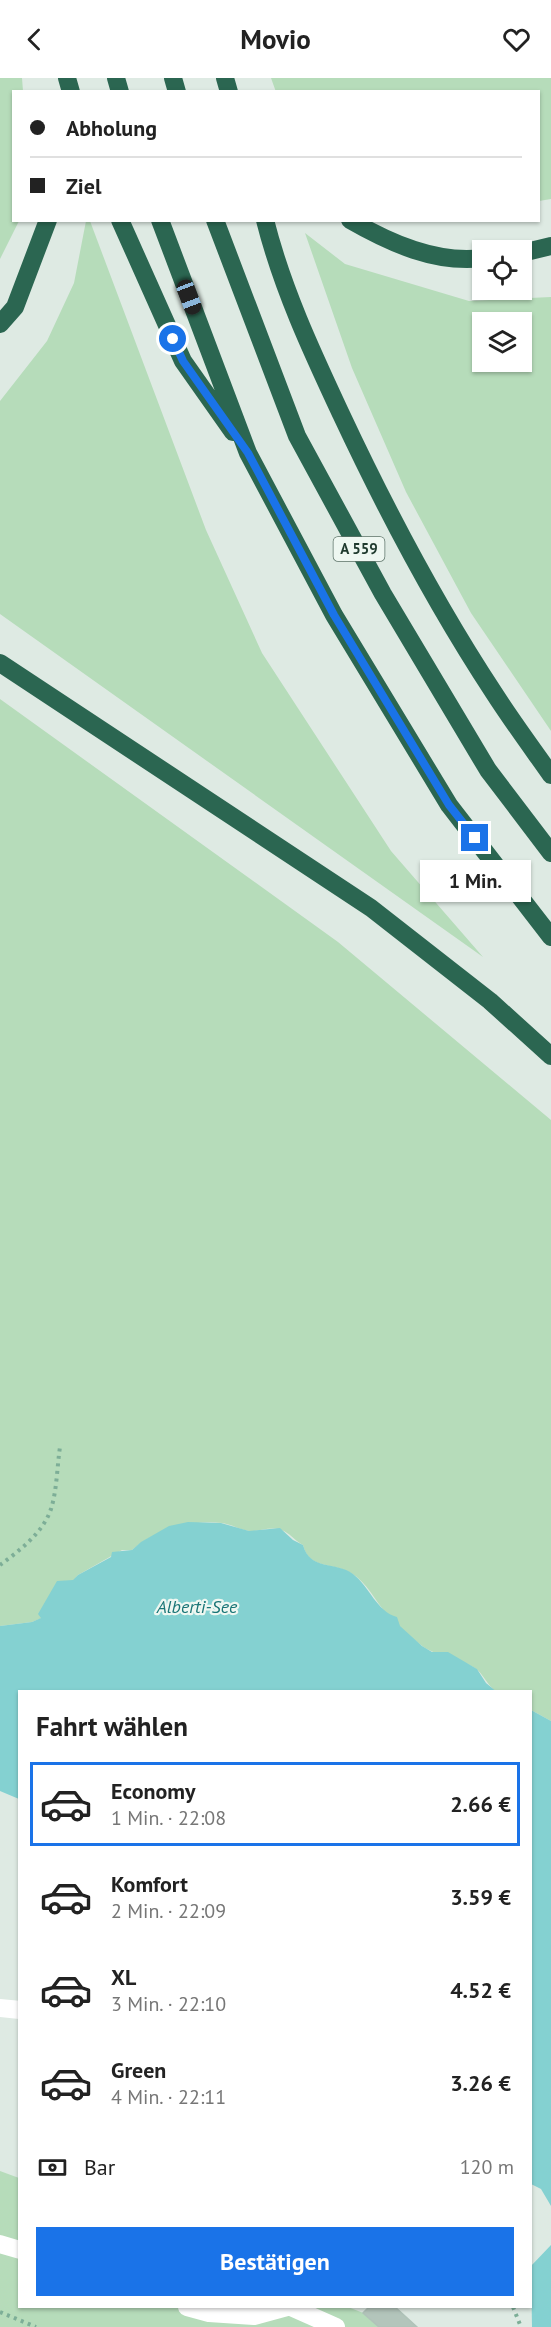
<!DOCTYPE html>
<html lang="de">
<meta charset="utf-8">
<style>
body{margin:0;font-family:"PT Sans",sans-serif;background:#f6f6f6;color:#222;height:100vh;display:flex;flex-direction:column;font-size:22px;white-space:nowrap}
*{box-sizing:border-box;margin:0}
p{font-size:20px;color:#767676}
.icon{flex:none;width:33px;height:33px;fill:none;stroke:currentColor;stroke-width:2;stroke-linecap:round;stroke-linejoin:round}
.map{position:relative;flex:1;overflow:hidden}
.panel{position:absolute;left:18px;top:1612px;width:514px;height:618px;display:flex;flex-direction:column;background:#fff;border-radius:0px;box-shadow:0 2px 4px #0004}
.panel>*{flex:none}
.hud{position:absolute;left:12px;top:12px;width:528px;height:132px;border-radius:0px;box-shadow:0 2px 4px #0004;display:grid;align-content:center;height:132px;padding:0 18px;background:#fff}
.controls{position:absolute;left:472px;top:162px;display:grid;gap:12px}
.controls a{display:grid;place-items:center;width:60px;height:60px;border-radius:0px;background:#fff;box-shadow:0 2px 4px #0004;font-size:30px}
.end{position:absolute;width:27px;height:27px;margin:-14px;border:8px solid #1a73e8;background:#fff;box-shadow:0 0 0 3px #fff}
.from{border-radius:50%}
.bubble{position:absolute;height:42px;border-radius:0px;background:#fff;box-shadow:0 2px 4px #0004;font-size:20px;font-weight:800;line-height:42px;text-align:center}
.car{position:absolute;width:18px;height:36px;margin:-18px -9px;border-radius:8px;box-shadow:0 0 4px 2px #0007;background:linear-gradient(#222 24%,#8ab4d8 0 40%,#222 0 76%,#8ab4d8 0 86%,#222 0)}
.hud b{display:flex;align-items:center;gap:21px;height:57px;font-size:22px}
.hud b+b{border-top:2px solid #e0e0e0}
.hud i{width:15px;height:15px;background:#222}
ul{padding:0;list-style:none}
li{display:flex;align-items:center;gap:18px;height:84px;margin:0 12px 9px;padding:0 6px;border:3px solid transparent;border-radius:0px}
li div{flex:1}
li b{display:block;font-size:22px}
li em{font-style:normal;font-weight:800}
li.active{border-color:#1a73e8}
li>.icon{width:54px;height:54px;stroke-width:1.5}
h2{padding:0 18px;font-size:27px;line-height:72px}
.pay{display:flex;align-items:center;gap:15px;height:66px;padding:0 18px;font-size:22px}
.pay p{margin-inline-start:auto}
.cta{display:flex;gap:12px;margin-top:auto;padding:12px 18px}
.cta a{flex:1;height:69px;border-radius:0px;background:#1a73e8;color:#fff;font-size:24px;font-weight:800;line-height:69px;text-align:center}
header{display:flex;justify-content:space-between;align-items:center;height:78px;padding:0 18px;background:#fff;font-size:27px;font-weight:800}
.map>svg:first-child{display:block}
.green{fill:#b6dcba;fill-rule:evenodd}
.water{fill:#84d1d1}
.building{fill:#b3c5bb;stroke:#b0c3b9;stroke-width:1.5}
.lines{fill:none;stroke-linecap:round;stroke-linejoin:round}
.path{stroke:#7dae97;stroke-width:4;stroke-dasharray:3 4.5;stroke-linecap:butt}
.lane{stroke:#fff;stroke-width:18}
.highway{stroke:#2b6651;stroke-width:18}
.route{stroke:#1a73e8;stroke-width:8}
.labels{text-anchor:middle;stroke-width:4.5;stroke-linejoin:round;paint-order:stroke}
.shield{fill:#eef7f1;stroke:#5d7368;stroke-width:1.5}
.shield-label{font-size:15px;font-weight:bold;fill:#1f3a2e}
.water-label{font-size:18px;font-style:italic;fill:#197576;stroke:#eef7f1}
</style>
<header><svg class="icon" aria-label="back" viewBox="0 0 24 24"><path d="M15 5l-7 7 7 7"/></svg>Movio<svg class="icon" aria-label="heart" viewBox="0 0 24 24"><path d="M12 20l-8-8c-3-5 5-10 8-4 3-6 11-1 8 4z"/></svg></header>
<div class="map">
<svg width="551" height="2249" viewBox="0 0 551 2249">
<rect width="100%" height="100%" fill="#deeae3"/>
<path class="green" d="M0,0h22l1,13 -9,1v128l5,1 -19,38z
M271,0h280v121l-12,2 -1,-109h-262z
M86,143h4l116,309 56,123 129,198 92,106 -483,-343v-213l47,-60 27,-58z
M305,155l40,31 124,37 82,-4v434l-80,-118 -65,-121 -54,-124zM522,244v40h-39v-40z
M0,621l338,243 213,178v601l-20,-11v-18h-34c-10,-6 -13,-18 -22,-24 -15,-10 -41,-12 -54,-23 -12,-9 -24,-20 -34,-31 -12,-13 -20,-32 -36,-41 -18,-11 -42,-3 -48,-28 -8,-4 -14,-13 -22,-15 -12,-4 -21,2 -32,1 -9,-1 -18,-7 -27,-8 -29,-4 -68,7 -90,27h-10l-44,25 -36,43 -10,4 -32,4z
M0,2093l19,7 1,129h328l51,20h-399z"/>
<path class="water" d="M188,1444l33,1 28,8 31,-3 13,12 10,5c7,26 33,16 50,29 16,12 24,38 44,43l3,9 22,20 10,6h16l29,17 9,14 11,9h-477l-1,107 -19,-8v-165l32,-4 9,-4 -3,-4 19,-33 16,-1 5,-5 33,-18 1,-5 20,-2 9,-8 28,-16z
M531,1632l20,11v485l-10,-17 -10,-5z
M551,2167v82h-19l-1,-61z"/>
<path class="building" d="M369,2229h26l22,20h-38l-16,-14z"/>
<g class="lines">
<path class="path" d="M0,1487c19,-14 43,-32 51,-56 6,-19 6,-42 9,-62
M513,2229l8,20
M0,2234l36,15"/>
<path class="lane" d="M0,1930l20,2
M0,2166l20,6
M187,2229l22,6 45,3 33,-9
M291,2229l45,20"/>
<path class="highway" d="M67,0l4,14
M116,0l4,14
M173,0l4,14
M225,0l4,14
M120,142l63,141 50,71
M160,142l88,233 86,162 115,190 102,132
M215,142l82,216 86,158 105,176 63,83
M265,142c17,68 47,132 76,194 45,96 95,191 153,279 18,28 38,55 57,82
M350,142c40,23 86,44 133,38
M522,175l29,-7
M0,246l15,-17 33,-87
M0,585l371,245 119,93 61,55"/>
</g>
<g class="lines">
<path class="route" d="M173,261l10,22 65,92 86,162 115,190 26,33"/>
</g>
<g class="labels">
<rect class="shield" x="333.5" y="459" width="51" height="24" rx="4.5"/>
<g class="shield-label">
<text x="359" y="476">A 559</text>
</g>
<g class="water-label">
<text x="197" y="1535">Alberti-See</text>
</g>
</g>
</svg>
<div class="controls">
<a><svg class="icon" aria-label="locate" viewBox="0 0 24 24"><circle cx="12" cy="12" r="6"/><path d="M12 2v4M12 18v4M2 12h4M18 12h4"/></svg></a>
<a><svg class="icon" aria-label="layers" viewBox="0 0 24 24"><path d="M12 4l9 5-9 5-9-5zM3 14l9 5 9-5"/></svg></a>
</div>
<i class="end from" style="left:173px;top:261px"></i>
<i class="end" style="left:475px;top:760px"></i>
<div class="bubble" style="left:420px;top:782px;width:111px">1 Min.</div>
<i class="car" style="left:189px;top:219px;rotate:159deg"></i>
<div class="hud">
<b><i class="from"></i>Abholung</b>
<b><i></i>Ziel</b>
</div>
<section class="panel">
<h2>Fahrt wählen</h2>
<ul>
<li class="active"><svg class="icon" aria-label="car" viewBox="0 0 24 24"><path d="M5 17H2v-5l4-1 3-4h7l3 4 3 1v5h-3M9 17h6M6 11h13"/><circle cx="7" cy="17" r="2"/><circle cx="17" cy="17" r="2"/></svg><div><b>Economy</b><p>1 Min. · 22:08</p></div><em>2.66 €</em></li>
<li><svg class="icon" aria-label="car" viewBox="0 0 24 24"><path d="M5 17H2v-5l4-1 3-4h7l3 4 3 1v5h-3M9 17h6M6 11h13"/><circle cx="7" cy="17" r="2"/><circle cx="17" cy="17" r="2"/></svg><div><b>Komfort</b><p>2 Min. · 22:09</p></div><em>3.59 €</em></li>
<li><svg class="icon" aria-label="car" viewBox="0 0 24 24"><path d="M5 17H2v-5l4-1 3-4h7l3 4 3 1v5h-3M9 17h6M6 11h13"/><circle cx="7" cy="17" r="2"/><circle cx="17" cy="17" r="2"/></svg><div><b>XL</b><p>3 Min. · 22:10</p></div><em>4.52 €</em></li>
<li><svg class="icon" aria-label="car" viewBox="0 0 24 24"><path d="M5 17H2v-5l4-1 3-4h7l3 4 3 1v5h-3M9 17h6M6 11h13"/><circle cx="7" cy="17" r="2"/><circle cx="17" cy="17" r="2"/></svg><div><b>Green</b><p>4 Min. · 22:11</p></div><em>3.26 €</em></li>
</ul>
<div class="pay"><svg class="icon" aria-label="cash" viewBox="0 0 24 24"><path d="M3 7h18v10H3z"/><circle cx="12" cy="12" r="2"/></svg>Bar<p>120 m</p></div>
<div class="cta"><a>Bestätigen</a></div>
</section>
</div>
